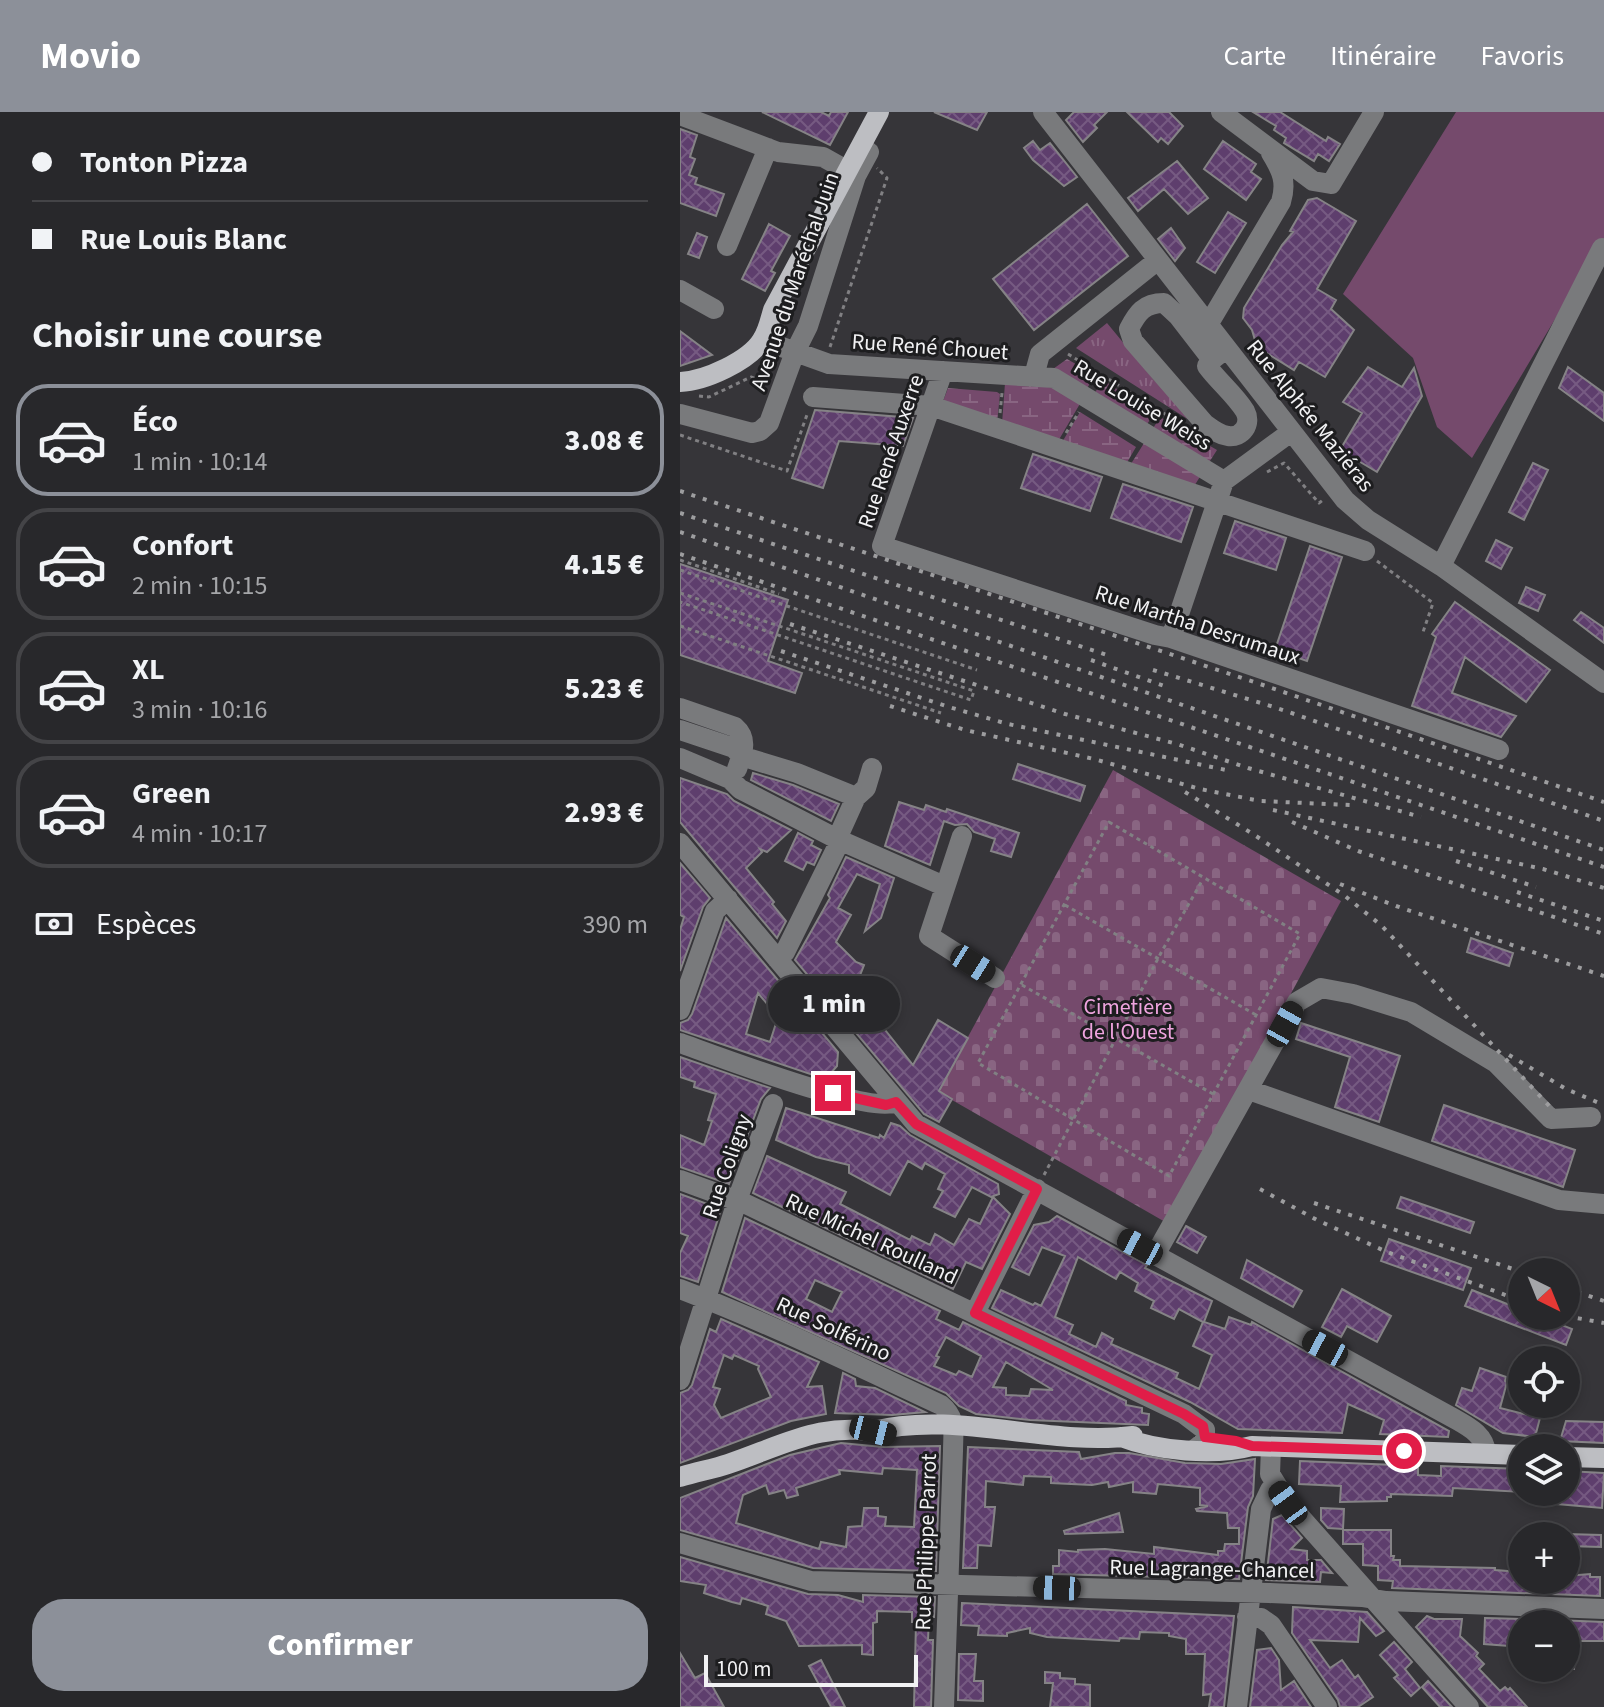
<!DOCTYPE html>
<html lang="fr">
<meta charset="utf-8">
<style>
body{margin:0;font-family:"Source Sans 3",sans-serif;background:#343437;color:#f1f3f6;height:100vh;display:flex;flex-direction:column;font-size:30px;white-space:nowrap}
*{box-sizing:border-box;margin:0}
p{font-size:26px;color:#a5a6a9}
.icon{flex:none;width:44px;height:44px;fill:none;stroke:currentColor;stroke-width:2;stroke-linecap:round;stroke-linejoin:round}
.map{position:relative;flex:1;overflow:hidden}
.details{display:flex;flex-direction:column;background:#28282b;width:680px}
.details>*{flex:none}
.guide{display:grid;align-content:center;height:176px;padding:0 32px;background:#28282b}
.needle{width:52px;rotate:137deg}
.tools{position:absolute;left:828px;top:1146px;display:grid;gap:16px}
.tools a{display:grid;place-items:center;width:72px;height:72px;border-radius:50%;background:#28282b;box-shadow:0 4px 12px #0003,0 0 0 2px #444447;font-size:40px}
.scale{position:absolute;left:24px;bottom:20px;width:214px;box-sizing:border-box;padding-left:8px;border:4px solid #f2f2f4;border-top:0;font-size:22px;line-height:28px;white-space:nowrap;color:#f2f2f4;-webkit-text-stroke:6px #1d1d1f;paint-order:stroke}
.end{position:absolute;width:36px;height:36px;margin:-18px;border:10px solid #e11d48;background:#fff;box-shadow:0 0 0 4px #fff}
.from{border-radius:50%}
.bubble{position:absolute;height:56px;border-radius:28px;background:#28282b;box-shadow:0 4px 12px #0003,0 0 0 2px #444447;font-size:26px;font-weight:800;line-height:56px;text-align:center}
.car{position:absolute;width:24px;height:48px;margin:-24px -12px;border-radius:10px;box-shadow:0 0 6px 2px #0007;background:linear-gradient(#222 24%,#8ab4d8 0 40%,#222 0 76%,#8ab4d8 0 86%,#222 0)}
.guide b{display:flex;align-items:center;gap:28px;height:76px;font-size:30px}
.guide b+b{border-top:2px solid #444447}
.guide i{width:20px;height:20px;background:#f1f3f6}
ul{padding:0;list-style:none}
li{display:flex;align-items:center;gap:24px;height:112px;margin:0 16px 12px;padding:0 16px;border:4px solid #444447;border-radius:32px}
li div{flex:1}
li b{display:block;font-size:30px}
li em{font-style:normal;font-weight:800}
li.current{border-color:#8c9099}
li>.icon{width:72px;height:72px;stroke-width:1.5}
h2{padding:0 32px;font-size:36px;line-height:96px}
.pay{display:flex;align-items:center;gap:20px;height:88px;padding:0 32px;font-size:30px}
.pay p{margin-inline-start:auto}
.primary-button{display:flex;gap:16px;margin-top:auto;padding:16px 32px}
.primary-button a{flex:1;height:92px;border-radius:32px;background:#8c9099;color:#fff;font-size:32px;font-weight:800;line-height:92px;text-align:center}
header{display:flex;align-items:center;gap:48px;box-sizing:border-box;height:112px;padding:0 40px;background:#8c9099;color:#fff}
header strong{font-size:38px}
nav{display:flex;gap:44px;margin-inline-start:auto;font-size:28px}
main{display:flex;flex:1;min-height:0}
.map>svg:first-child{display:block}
.grass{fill:url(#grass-tufts)}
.wetland{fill:url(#wetland-marsh)}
.cemetery{fill:url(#cemetery-stones)}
.pitch{fill:#754a6c}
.building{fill:url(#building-cross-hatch);stroke:#858386;stroke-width:2;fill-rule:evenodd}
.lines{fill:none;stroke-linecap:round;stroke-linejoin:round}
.path{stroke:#818083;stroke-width:3;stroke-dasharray:4 4;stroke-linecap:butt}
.minor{stroke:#797a7c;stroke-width:20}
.major{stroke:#bdbec2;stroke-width:20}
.rail{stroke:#9d9d9f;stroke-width:4;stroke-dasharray:4 8;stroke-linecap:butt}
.route{stroke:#e11d48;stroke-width:10}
.labels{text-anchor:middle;stroke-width:6;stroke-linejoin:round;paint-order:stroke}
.street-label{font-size:22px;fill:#f2f2f4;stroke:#1d1d1f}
.park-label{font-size:22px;fill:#efa4df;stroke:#1d1d1f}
</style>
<header>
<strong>Movio</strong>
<nav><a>Carte</a><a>Itinéraire</a><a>Favoris</a></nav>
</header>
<main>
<section class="details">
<div class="guide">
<b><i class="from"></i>Tonton Pizza</b>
<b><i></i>Rue Louis Blanc</b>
</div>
<h2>Choisir une course</h2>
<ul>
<li class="current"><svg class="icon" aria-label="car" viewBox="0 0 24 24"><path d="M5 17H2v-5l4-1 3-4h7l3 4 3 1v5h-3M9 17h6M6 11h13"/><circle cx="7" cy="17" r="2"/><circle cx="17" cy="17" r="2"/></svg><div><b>Éco</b><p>1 min · 10:14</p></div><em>3.08 €</em></li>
<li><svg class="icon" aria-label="car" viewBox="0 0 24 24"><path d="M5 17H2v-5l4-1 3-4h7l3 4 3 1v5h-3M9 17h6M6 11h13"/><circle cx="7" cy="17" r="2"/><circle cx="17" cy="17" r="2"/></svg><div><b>Confort</b><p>2 min · 10:15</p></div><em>4.15 €</em></li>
<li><svg class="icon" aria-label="car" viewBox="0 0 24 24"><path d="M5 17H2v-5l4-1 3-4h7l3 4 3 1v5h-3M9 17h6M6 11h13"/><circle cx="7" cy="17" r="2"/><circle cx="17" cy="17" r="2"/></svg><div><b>XL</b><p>3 min · 10:16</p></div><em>5.23 €</em></li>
<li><svg class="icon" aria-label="car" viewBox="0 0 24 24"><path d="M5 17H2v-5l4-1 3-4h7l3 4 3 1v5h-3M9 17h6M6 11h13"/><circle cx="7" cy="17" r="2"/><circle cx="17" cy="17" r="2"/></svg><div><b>Green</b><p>4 min · 10:17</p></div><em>2.93 €</em></li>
</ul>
<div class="pay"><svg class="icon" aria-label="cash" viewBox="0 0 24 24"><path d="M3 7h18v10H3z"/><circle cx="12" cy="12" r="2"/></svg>Espèces<p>390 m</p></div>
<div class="primary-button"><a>Confirmer</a></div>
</section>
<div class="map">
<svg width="924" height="1595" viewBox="0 0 924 1595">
<defs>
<pattern id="grass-tufts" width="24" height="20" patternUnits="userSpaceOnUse" patternTransform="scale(2)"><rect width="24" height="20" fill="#754a6c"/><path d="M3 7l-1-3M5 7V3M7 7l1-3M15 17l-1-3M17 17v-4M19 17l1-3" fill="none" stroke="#896582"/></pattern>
<pattern id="wetland-marsh" width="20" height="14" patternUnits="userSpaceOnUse" patternTransform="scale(2)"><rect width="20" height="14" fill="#754a6c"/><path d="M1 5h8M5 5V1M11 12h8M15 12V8" fill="none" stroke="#896582"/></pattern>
<pattern id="cemetery-stones" width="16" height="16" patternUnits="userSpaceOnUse" patternTransform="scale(2)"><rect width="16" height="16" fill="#754a6c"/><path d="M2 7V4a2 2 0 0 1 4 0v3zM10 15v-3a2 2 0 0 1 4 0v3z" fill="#896582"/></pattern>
<pattern id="building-cross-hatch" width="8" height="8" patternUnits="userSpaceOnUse" patternTransform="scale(2)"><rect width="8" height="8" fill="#5e3e6d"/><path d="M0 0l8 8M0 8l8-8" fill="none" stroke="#765a82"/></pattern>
</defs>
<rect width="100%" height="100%" fill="#363539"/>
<path class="grass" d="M427,211l47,57 54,52 -132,-84z"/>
<path class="wetland" d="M387,247l28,16 -9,15 -33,-21z
M423,268l51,33 -8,13 -52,-32z
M325,271l52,5 24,14 -24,41 -55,-19z
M268,276l49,4 3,2 -3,29 -55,-19z
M400,300l56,35 -11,19 -64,-22z
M480,305l57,33 -9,14 -56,-34z
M466,328l55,35 -8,13 -64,-21z"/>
<path class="cemetery" d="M433,658l228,131 -174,322 -229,-131z"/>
<path class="pitch" d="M776,0h148v134l-4,-2 -128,214 -35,-31 -24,-69 -70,-64z"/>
<path class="building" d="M82,0h59l8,4 2,-4h17l-18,33z
M254,0h53l-10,18z
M394,0h33l-13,13 3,3 -14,14 -17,-22z
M447,0h42l14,14 -15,18 -7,-6 -3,4z
M573,0h27l46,29 2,-4 12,7 -11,17 -11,-7 -4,7 -30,-18 2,-5 -12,-8 2,-4z
M0,17l17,6 -7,22 5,2 -6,16 8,3 -2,6 29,10 -8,22 -36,-13z
M353,29l7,9 10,-7 27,34 -13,9 -31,-26 -9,-12z
M543,29l33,23 -5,8 10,7 -15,21 -42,-31z
M497,49l31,37 -20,16 -24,-25 -26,22 -10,-13z
M637,86l39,23 -39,68 19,11 -5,9 23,21 -29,47 -26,-15 -5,8 -37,-23 -5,-17 -9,-12 1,-10 38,-63 11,-13 -3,-1 18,-31z
M407,92l41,52 -94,74 -41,-51z
M548,100l18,11 -31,50 -18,-11z
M89,112l21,12 -19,35 4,2 -10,18 -23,-12z
M491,116l14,20 -10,13 -17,-22z
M17,121l10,4 -8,21 -11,-4z
M0,219l32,24 -32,11z
M688,255l34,20 12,-19 8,28 -45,76 -37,-22 22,-37 -19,-11z
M888,255l36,26v28l-45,-33z
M135,298l98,8 -10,28 -64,-5 -16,47 -31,-10z
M353,342l69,23 -12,34 -69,-23z
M853,351l15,7 -24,50 -15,-8z
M443,372l70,23 -12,35 -70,-24z
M555,409l51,17 -10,32 -52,-17z
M816,428l16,8 -11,21 -15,-8z
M630,434l32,11 -35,104 -32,-11z
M0,452l108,36 -20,61 34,12 -7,20 -115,-38z
M846,475l19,8 -7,16 -19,-8z
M775,490l95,68 -24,32 -61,-45 -13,36 64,23 -15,21 -89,-31 24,-69 -4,-3z
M901,500l23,16v15l-30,-23z
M338,652l67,22 -5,15 -67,-22z
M73,661l40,12 46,19 -8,17 -80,-41z
M0,666l47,16 7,7 57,29 -24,22 -7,-3 2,3 -16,16 28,34 -2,2 14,17 -9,17 -97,-116z
M219,690l25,8 2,-5 20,7 1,-3 72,24 -8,24 -20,-6 4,-12 -21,-7 -7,-8 -12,1 -11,-4 -14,44 -45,-19z
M118,721l15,8 -2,4 10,5 -7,15 -7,-3 -4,8 -18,-9z
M166,745l48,21 -13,40 -16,13 15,-47 -23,-10 -19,34 13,7 -15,27 20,20 8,3 -5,13 12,12 -9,11 51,64 25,-45 30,18 -29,53 13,8 -13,23 -15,-8 -129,-154 35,-62 -2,-3z
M0,751l30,35 -7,9 -23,64v-41l4,-13 -4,-2z
M46,806l112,134 -1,14 -7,8 -8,4 -142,-48v-7l8,-3 4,-6zM78,881l20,24 -8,25 -24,-8z
M791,826l42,15 -4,13 -42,-14z
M621,911l99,33 -21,66 -44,-15 15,-50 -54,-18z
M0,945l90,31 -9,11 -32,85 -49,-17v-32l24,10 8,-24 -4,-1 8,-26 -22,-7 1,-5 -15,-5z
M764,993l131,45 -12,37 -131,-46z
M106,996l93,30 1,-3 4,3 7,-15 9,3 10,9 88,49 1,10 -8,3 -19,-10 -17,30 -21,-10 9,-16 -5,-2 7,-15 -20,-11 -3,6 -14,-8 -18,34 -41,-22v-8l-33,-8 -40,-17z
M87,1044l79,36 -6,12 70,36 2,-4 18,9 5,-11 19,11 15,-26 11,5 13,-27 17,17 -28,55 -16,-7 -13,27 -200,-96z
M0,1082l41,15 -23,73 -18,-6v-23l8,-17 -8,-3z
M721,1085l73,25 -4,11 -73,-25z
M377,1104l90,49 -2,3 67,33 -8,21 21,7 4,-12 22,8 1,-3 197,109 -1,6 -68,-3 4,-14 -36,-16 -6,29 -104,-4 -48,-27 -198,-94 9,-18 32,15 2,-2 6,3 24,-50 -23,-9 -13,28 -17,-8 22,-42 15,-3zM398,1145l38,22 4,-7 18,11 -3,8 19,10 -3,7 23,11 5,-10 24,13 -10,24 19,9 -13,34 -23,-11 2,-5 -67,-29 2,-5 -11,-6 -6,14 -27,-13 4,-9 -18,-8z
M65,1106l195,93 -4,8 23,11 4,-8 163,79v4l16,3v5l7,1 -1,11 -118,-5 -54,-6 -17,-8 -13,-13 -224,-101zM135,1168l27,12 -10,20 -26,-13zM266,1225l35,19 -9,21 -13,-6 -3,4 -22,-9 5,-9 -3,-1zM326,1250l32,19 15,9 -22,-1 -2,7 -23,-1v-7l-13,-1z
M506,1114l20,11 -9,16 -20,-11z
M709,1127l82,29 -8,22 -82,-29z
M567,1148l55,31 -9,16 -52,-29z
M662,1177l49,27 -14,26 -30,-16 -6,11 -19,-10z
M792,1178l50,20v6h17l33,13 -6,16 -101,-39z
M41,1207l98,43 -12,25 15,-1 4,28 -35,7 -111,42v-70l8,-3 4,-5 18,-56 6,3zM44,1243l8,4 2,-4 25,11 -1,3 13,28 -50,21 -7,-13 6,-16 -7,-2z
M800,1256l26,9 -1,4 2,1 -7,26 40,10 -5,19 -32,-4 -47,-28 6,-17 10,3z
M163,1261l12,6 1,7 19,2 50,24 -33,3 -57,-2z
M886,1309l38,1v21l-44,-2z
M161,1331l42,4 57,-1 -4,125 -123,-3 -133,-38v-32l110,-43zM203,1356l34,2 -3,57 -29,-1 1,-9 -8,-1v-8h-14l-2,18 -14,1 -2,20 -25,-5 -2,7 -83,-26 7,-28 23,-10 3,9 15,-4 3,8 11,-3 -2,-7 44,-14 -1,-4 43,4z
M288,1335l111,5 2,7 34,-6h14l56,10 36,1 34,-5 -2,37 -5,11 -9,72 -186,-5v-8h6v-16l19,2v-2l27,-1 49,5v-7l64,8v-4h6l1,-7h14v-16h-11l-1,-15 -30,-2 -1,-2 12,-3 -8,-1v-17l-42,-4 -2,10 -23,-2v-10l-24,5 -1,-5 -16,3 -41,-2v-6l-27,-1 -1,9 -37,-4 -1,26h10l-4,39 -13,-1 -1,23h-14z
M620,1349l118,5v9l23,1v-10l81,3v23l-69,-4 -1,8 -61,-2v3h-4v4l-47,1 1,-16 -42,-2z
M886,1359l38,2 -2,35 -45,-4v-12h9z
M641,1396l23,1 -1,20 -15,-1 -7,-8z
M439,1401l4,19 -58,2 -1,-3z
M602,1403l20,23 -11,11 16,2v9h14l11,13 -11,-1 -1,10 -54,-2 7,-61z
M663,1418h48v26h3l-1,4h7v6l95,2v2l25,2 2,8h44v-4l24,-2v3h10v19l-208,-8 1,-7 -15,-1v-14l-15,-1v-21h-20z
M886,1422l35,1v12l-35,-1z
M0,1445l128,37 30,1 25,7v-7l72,2 -1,20h-5l-1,23h5l-2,67h-17l2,-85h-4v-10l-35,-1v11l-4,1v32l-11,-1v-9l-63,1 -13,-25 -20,-7 2,-8 -26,-8 -2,6 -8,-2 -28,-9 2,-8 -26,-4z
M282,1491l272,13 -10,91h-15l2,-13 -8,1 2,-41h-19v-15l-17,-3v-3l-29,-1 -1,7 -19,-1 -1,3 -72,-4 -17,-4v-5l-23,5v3l-29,-1 1,-9 -18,-1z
M613,1495l74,5 17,19 -8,5 -16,-18 -2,24 -48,-2 20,28 12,-8 13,18 3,-3 15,22 -15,10h-18l-2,-7 -46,-67z
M747,1504l7,3h28l-2,17 18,17 -2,3 8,8 -5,5 21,22 5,-4 3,3 2,-2 17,19h-39l-72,-80z
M805,1506l37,1v28l-38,-3z
M876,1508l48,2v19h-27l-3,28 -8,-1v-44h-10z
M714,1530l18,20 -7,7 15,19 -9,8 -17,-18 4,-3 -18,-20z
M591,1536l8,12 2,30 13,-9 17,26h-61l7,-57z
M0,1541l15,25 10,-5 19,34h-44z
M279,1542h17l-2,27h9v20l-25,-1z
M141,1548l24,47h-14l-22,-41z
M365,1560l15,1v5l15,1v5l15,1v22h-40l3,-24h-8z
M748,1569l24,26h-12l-18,-20z"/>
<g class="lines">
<path class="path" d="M150,235l57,-169 -10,-10
M388,242l113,70
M19,284l10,1 42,-20 15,5
M320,301l2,-20
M386,321l13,-21
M0,323l107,36 21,-59
M587,360l17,-9 35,40 4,-3
M0,448l99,34
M697,449l56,42 -11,32
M0,458l297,100
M0,481l294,98 -3,9 -291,-98
M0,514l261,87
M429,710l191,112 -131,242 -191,-113z
M385,793l191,110
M342,873l191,109
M364,1063l118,-224 41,-72"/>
<path class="minor" d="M363,0l302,388 23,20 73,46 163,117
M541,0l92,69 18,3 43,-72
M0,3l98,37 45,5 25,14
M47,134l41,-98
M0,178l34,19
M528,213l73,-123c6,-20 1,-31 -10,-49
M83,226l16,8 50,18 225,14 170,103
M532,248l-5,6c11,15 28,29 38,45 7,13 -3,27 -17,25 -9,-1 -15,-6 -23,-12l-72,-83 -4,-12c8,-16 15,-26 35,-26l14,13 34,44 14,-11
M263,259l-61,175 273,89 16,3 328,112
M354,264l6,-22 118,-94
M133,285l118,9 434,145
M0,302l72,19 8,-2 9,-8 26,-71 13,-26 48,-150 13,-24
M761,454l161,-318 2,1
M491,526l53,-157 67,-49
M0,596l55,19c14,12 7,27 2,42
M0,618l54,18 7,8
M61,644l56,17 59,24
M0,646l50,21 10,10 97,50v8l-52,105 -8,7
M192,656l-6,20 -10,9 -19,42 107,47
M282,724l-33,100 66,42
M0,731l236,281 539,295c14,8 30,16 31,34
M0,898l35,-99 13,-12
M0,931c34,12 191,72 216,59
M569,978l310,110 45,4
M0,1068l66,24 438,210 21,16v11l-10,8
M475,1143l142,-253 24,-14 32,6 58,18 85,51 55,56 40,-2
M0,1177c89,34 175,76 261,116 16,13 12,27 12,46l-9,256
M295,1201l62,-124
M0,1268l60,-188 33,-88
M591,1335l-1,27 18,29 181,204
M0,1431l131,38 458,12 93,4 24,4 218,8
M567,1505l14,1 10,7 56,82
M557,1595l24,-198 9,-19 5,-4"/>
<path class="major" d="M0,270c25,-1 69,-21 82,-42 6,-9 8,-20 11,-30l106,-198
M193,1319c83,-21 176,16 260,5
M441,1325c36,14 93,19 131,9l270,9
M886,1345l38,1
M0,1365c16,-5 33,-8 48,-13 54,-18 97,-45 157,-30"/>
<path class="rail" d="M0,379l583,194 341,117
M0,401l427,142
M0,420l924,318
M0,442l924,313
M110,512l275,90 112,30 71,24 173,49
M101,539l168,56 59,17 218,46
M411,548l79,28
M473,558l121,37 330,114
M210,594l75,24 129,29 106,30 60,12 90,4
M505,680l68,42 92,62 37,30 170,183
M593,698l270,59 61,19
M612,710l66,29 246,83
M776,749l80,26
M660,772l56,22 208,70
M837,780l87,29
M829,943l57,34 38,16
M580,1077l57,31 70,32 135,49
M634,1091l208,69
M886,1176l38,13
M886,1204l38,7"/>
</g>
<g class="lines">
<path class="route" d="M153,981l53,12 10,-3 20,22 121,65 -62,124 209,101 19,12 2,11 31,4 16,5 152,5"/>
</g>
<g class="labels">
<g class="street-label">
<text transform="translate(114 169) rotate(-71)" y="8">Avenue du Maréchal Juin</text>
<text transform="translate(250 234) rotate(4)" y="8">Rue René Chouet</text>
<text transform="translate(463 292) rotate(31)" y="8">Rue Louise Weiss</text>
<text transform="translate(631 303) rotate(51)" y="8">Rue Alphée Maziéras</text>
<text transform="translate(210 339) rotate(-71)" y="8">Rue René Auxerre</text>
<text transform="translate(518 512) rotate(18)" y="8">Rue Martha Desrumaux</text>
<text transform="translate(46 1054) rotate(-71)" y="8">Rue Coligny</text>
<text transform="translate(192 1126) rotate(25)" y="8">Rue Michel Roulland</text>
<text transform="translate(154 1216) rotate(25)" y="8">Rue Solférino</text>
<text transform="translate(245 1430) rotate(-88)" y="8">Rue Philippe Parrot</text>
<text transform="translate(532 1456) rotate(1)" y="8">Rue Lagrange-Chancel</text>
</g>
<g class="park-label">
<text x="448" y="902">Cimetière<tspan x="448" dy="25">de l'Ouest</tspan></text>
</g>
</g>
</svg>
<div class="tools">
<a><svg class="needle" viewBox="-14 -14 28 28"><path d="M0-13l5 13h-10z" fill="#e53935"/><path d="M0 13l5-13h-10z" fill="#a5a6a9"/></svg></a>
<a><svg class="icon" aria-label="locate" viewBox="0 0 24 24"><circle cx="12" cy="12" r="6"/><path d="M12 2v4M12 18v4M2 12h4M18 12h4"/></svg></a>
<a><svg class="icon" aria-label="layers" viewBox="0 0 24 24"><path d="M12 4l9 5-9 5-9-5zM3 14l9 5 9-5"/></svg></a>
<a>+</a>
<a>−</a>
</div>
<div class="scale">100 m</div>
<i class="end from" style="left:724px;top:1339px"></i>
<i class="end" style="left:153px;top:981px"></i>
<div class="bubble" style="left:88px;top:864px;width:132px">1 min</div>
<i class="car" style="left:293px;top:852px;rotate:122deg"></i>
<i class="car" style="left:605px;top:912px;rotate:29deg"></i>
<i class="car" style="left:460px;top:1135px;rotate:298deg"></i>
<i class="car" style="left:645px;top:1236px;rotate:298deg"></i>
<i class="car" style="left:193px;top:1319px;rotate:104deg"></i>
<i class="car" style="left:608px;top:1391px;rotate:324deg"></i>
<i class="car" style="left:377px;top:1476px;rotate:272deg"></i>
</div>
</main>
